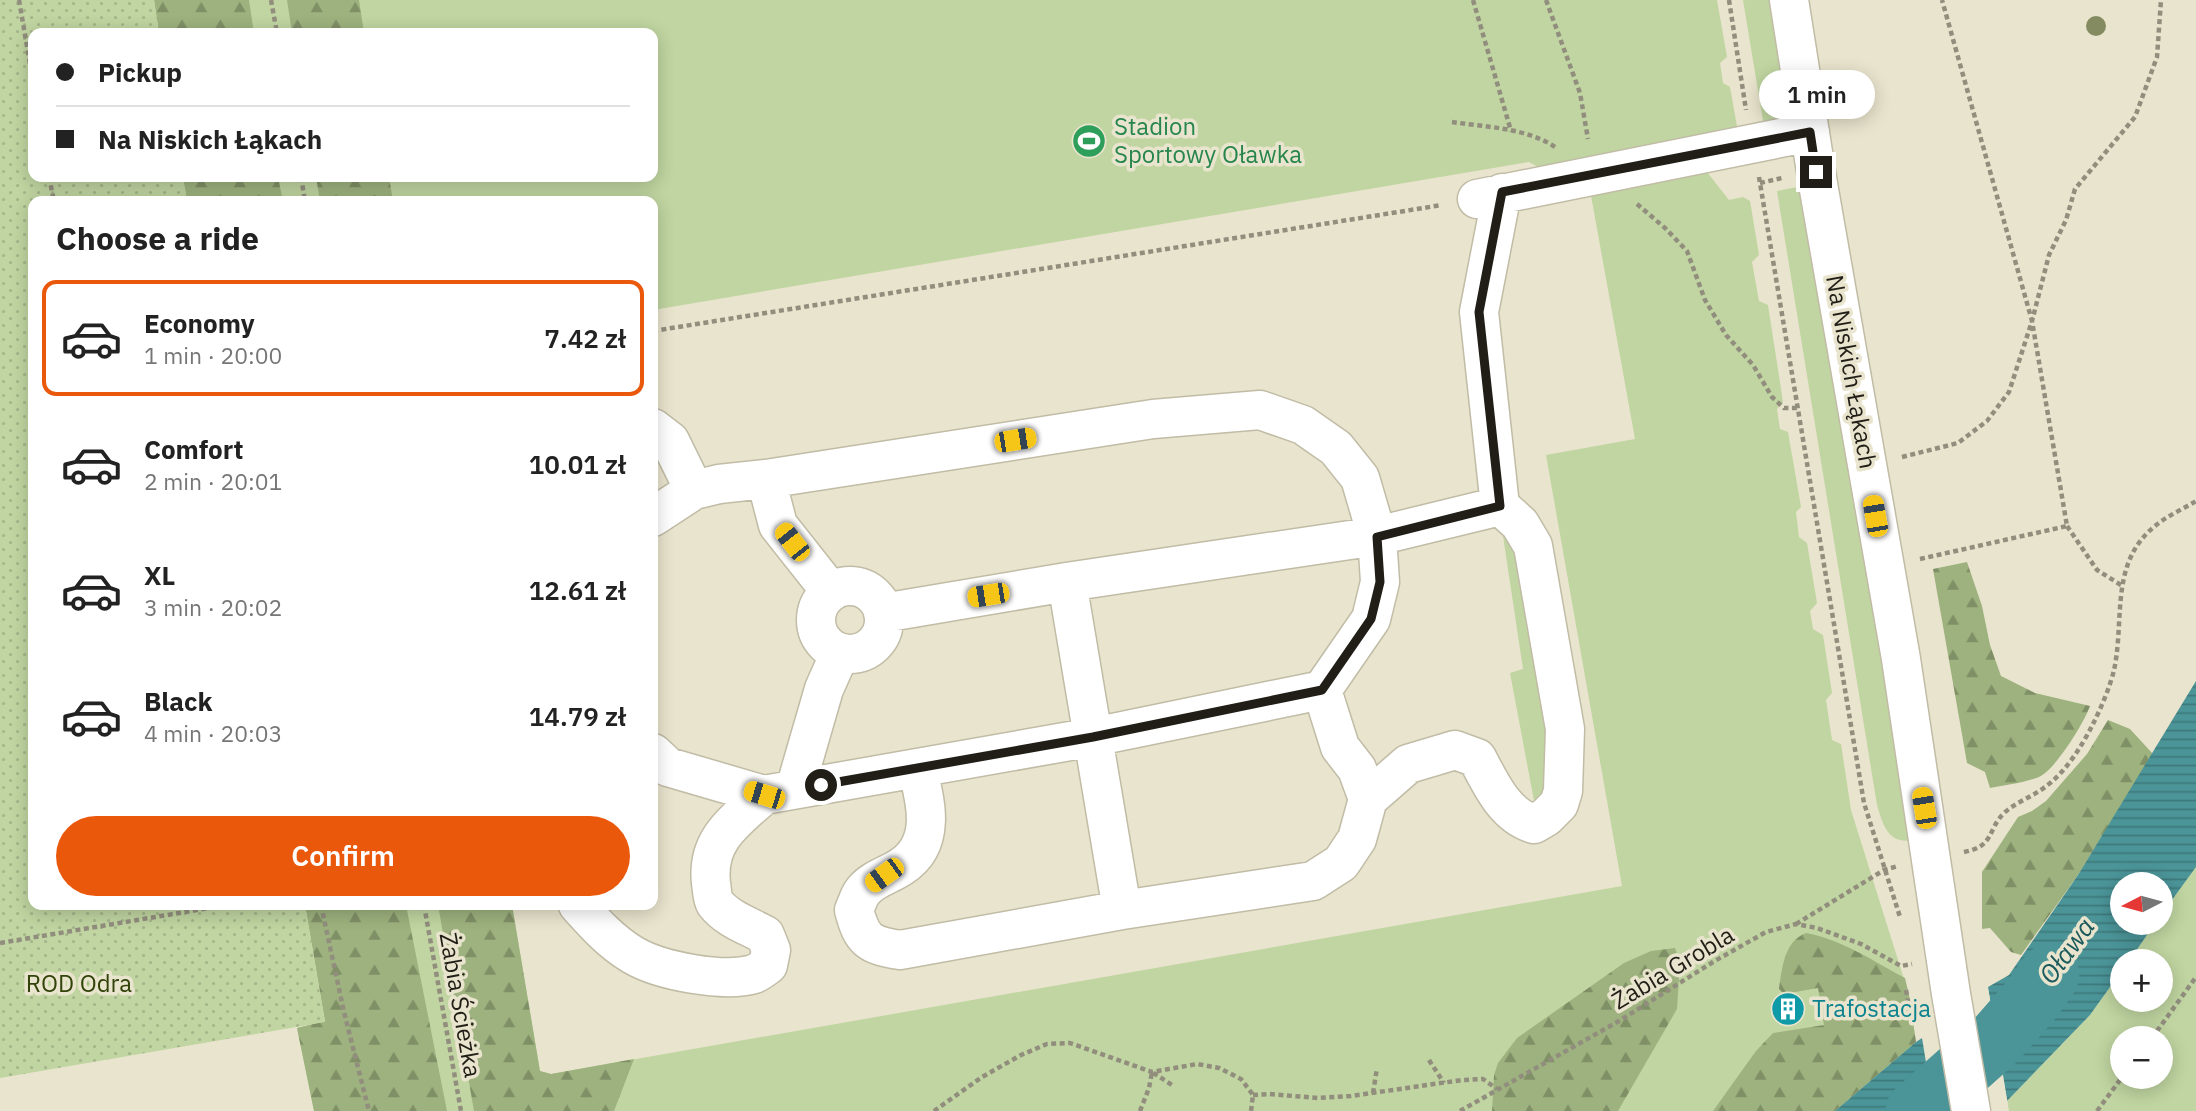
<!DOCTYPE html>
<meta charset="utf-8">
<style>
body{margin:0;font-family:"IBM Plex Sans",sans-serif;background:#f6f6f6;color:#222;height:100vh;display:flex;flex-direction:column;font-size:26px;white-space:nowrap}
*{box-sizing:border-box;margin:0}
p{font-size:23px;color:#767676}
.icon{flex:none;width:38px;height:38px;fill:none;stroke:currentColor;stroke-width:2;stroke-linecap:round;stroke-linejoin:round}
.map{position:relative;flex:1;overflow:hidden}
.panel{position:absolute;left:28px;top:196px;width:630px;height:714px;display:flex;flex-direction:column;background:#fff;border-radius:14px;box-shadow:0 4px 18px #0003}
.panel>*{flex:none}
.hud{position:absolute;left:28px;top:28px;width:630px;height:154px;border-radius:14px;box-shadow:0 4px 18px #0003;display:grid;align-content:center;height:154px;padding:0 28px;background:#fff}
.needle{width:46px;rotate:264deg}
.tools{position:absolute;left:2110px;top:872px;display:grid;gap:14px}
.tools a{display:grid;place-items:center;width:63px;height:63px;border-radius:50%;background:#fff;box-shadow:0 4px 18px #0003;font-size:35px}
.end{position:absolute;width:32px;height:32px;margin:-16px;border:9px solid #201e16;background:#fff;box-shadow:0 0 0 4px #fff}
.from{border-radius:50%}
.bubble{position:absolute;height:49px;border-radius:24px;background:#fff;box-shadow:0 4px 18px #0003;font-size:23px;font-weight:600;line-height:49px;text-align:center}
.car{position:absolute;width:21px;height:42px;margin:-21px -10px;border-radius:9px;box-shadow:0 0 5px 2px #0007;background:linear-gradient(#f5c518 24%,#345 0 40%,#f5c518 0 76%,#345 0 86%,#f5c518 0)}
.hud b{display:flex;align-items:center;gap:24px;height:66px;font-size:26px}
.hud b+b{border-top:2px solid #e0e0e0}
.hud i{width:18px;height:18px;background:#222}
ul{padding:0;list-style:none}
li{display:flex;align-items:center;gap:21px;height:116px;margin:0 14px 10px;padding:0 14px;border:4px solid transparent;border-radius:14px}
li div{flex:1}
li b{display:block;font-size:26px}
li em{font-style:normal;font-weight:600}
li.on{border-color:#ea580c}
li>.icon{width:63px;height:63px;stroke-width:1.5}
h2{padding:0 28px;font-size:32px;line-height:84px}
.action{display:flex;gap:14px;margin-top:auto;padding:14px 28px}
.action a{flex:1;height:80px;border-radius:42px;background:#ea580c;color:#fff;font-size:28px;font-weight:600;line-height:80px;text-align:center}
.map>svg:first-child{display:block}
.green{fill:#c0d5a1;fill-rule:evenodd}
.forest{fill:url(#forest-firs)}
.garden{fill:url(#garden-dots)}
.water{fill:url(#water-rules)}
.pier{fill:#e9e4cd}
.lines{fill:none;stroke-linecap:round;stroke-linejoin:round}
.river{stroke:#4b9599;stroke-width:61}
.minor-casing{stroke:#c1bca6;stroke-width:41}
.path{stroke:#928e7e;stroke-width:4.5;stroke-dasharray:5 3.5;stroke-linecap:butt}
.minor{stroke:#fff;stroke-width:38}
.tree{fill:#848b61}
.route{stroke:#201e16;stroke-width:9}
.labels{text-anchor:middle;stroke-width:7;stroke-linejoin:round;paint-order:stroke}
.leisure-label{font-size:24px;fill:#27864d;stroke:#e9e4cd;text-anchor:start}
.street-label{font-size:24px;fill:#201e16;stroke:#e9e4cd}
.park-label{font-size:24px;fill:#314308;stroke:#e9e4cd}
.culture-label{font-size:24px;fill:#0d838f;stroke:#e9e4cd;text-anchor:start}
.water-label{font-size:26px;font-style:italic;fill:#1a595c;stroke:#e9e4cd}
</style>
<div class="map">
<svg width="2196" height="1111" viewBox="0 0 2196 1111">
<defs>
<pattern id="forest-firs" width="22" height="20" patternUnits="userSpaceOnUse" patternTransform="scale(1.75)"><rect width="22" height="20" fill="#9db27e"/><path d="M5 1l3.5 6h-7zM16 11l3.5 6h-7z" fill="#809066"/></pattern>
<pattern id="garden-dots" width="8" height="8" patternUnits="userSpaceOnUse" patternTransform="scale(1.75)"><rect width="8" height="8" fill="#c0d5a1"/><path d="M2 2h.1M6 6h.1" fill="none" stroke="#a5b68a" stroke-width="1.8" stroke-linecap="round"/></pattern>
<pattern id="water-rules" width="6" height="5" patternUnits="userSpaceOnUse" patternTransform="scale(1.75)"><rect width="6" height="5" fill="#4b9599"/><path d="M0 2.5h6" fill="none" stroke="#3e797c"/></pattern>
</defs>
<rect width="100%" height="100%" fill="#e9e4cd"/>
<path class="green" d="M154,0h1563l10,57 -7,6 3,20 7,4 8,45 -194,38 -15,-8 -876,148v-109h-466l-4,-24h470v-144h-494z
M1743,0h29l18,106 -23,21 -4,-6z
M1703,167l26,33 14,-3 7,4 9,54 -7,7 7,39 9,4 15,97 -6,7 3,20 8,3 13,75 -5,5 3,25 8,6 10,60 -7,8 3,18 10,6 9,58 -6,7 6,40 9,4 10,66 58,185 7,47 -81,69h-1521l-17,-83 28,-7 -20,-116h207l28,166 11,3 1071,-188 -76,-431 89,-16 -45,-249z
M1803,186l111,654c-26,5 -31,-15 -37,-35l-100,-614z
M1503,536l11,3 46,248 -25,19 -25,-133 13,-4z
M2196,867v244h-187l-2,-10 83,-86 33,-46v30h38v-38h-32l27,-39h5v-7zM2123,1038h38v38h-38z"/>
<path class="forest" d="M154,0h95l5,33h-95z
M287,0h72l5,33h-72z
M183,177h95l5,24h-96z
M316,177h73l4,24h-73z
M1967,562l15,44 8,39 11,31 34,17 55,13c-6,17 -35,64 -51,71 -15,6 -33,8 -49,11l-5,-16 -18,-9 -34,-194z
M2108,720l22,9 23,25 -75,121 -57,80 -10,-3 -21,-24 -8,1v-57l36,-55 14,-6 14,-10 41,-47z
M305,905h101l41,206h-133l-17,-83 28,-7z
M438,905h74l28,166 11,3 83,-15 -20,52h-140z
M1806,933c35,6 67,28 99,45l4,17 7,47 -81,69h-122l43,-60 17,-18 51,-8 -6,-37 -34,6 -5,-5c3,-20 5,-48 27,-56z
M1675,948l5,14 -3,47 -59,102h-126l2,-36 4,-12 19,-25 107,-75 27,-12z"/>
<path class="garden" d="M0,0h154l5,33h-126v144h150l4,24h-154v704h272l20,117 -325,56z"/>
<path class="water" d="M2196,681v186l-35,48v-31h-38v38h33l-27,39h-6v8l-33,46 -83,86 -19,-114 21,-12 69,-100z
M1922,1038l12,73h-99l81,-69z"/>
<path class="pier" d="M1987,983l10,56 11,66 -4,-3 -20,-115z"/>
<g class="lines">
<path class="river" d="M1916,1111l81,-72 35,-40 17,-24"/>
<g class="minor-casing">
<path id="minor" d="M1789,0l29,184 83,475 50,335 20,117
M1477,199l333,-67
M653,428l17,13 24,49
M766,479l12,46 53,67
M653,517l41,-27 25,-6 47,-5 387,-60 107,-9 43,15 33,23 24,30 17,58 3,46 -9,37 -49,71 -229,47 -329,58 -96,-28 -15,-14
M1067,582l55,328
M816 620a34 34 0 1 1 68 0a34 34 0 1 1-68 0Z
M883,613l184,-31 310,-46 123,-30
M1322,690l18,57 17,22 11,30
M917,768c9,34 20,76 -16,99 -12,8 -28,12 -37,23 -5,5 -7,14 -10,20 8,30 14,35 46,40l222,-40 191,-29 28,-18 16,-24 11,-40 40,-35 47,-14 22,8c14,26 27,57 57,66l12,-7 13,-13 4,-13 2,-62 -32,-183 -13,-22 -20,-18 -21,-194 23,-119
M795,789l29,-100 16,-36
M578,905c16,18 33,37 55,50 27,16 91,28 121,19 5,-2 10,-6 14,-9l3,-15 -6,-15c-16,-9 -38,-16 -50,-32 -3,-5 -3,-14 -4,-20 -5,-43 24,-62 53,-88"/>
</g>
<path class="path" d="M19,0l14,81
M271,0l6,33
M1473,0l38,131
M1546,0l34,93 8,46
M1729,0l17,110
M1452,122c34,5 75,6 103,25
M49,177l5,24
M301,177l4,24
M1759,177l105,626 36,114
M1760,183l22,-5
M1637,204l28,24 22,23 18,49 21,35 27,30 19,32 12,11h13
M653,331l789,-126
M1902,457l56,-14 29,-22 22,-29 23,-71 -90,-321
M2067,526l30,44 24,15
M1920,559l147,-33 -35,-205 17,-66 17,-35 9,-31 60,-72 22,-60 4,-57
M1964,852c31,-6 23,-22 40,-39 12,-11 28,-16 41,-26 20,-14 37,-41 48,-63 8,-16 17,-37 21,-54 11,-50 -5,-107 41,-144 12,-10 28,-17 41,-25
M321,905l23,107 25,99
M424,905l37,206
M1796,924l88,-54 14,-4
M0,943l227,-38
M1906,990l5,29
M2152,1038l44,-61
M1429,1060l15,23
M1373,1093l4,-25
M1253,1095l16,-1 49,4 33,-2 111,-16 21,-1 14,10
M934,1111l48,-34 39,-22 26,-11 23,-1 82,29 45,-8 22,4 22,11 12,16 -2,16
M1140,1111l9,-23 3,-16 20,13
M1460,1111l159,-90 94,-59 53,-30 30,-8 21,4 44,16 40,22 11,-2
M2097,1111l26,-35"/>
<use href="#minor" class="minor"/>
</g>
<circle class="tree" cx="2096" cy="26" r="10"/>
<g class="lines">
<path class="route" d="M821,785l272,-48 229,-47 49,-71 9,-37 -3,-45 123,-31 -21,-194 23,-120 308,-60 6,40"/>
</g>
<defs>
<g id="stadium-disc" transform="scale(1.75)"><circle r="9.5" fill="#2e9e5b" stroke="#e9e4cd"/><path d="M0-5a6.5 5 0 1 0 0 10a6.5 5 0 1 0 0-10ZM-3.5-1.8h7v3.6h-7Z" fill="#fff"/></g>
<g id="building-disc" transform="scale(1.75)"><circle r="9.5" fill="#0f9aa8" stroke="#e9e4cd"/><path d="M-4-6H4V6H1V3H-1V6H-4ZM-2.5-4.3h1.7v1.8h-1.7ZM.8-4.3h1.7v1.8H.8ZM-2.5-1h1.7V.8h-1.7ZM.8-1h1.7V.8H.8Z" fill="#fff"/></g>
</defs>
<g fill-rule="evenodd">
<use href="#stadium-disc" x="1089" y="141"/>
<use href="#building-disc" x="1788" y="1009"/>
</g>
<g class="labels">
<g class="leisure-label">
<text x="1114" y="135">Stadion<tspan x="1114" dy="28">Sportowy Oławka</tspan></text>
</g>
<g class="street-label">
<text transform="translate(1851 372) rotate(80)" y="8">Na Niskich Łąkach</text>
<text transform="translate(1673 968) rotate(-31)" y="8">Żabia Grobla</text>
<text transform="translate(460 1005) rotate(80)" y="8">Żabia Ścieżka</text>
</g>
<g class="park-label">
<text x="79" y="992">ROD Odra</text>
</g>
<g class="culture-label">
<text x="1812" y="1017">Trafostacja</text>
</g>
<g class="water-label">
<text transform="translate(2067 951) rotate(-54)" y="9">Oława</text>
</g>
</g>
</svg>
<div class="tools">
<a><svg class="needle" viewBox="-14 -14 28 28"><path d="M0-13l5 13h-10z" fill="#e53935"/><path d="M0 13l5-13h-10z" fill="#767676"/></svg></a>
<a>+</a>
<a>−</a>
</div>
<i class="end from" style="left:821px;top:785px"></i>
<i class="end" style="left:1816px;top:172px"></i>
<div class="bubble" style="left:1759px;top:70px;width:116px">1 min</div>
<i class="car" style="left:1015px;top:440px;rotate:81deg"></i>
<i class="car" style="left:1875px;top:516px;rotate:350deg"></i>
<i class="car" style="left:792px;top:542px;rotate:322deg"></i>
<i class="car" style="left:988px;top:595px;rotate:261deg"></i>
<i class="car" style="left:764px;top:795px;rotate:287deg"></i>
<i class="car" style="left:1924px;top:808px;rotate:351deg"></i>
<i class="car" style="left:884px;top:875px;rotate:234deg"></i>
<div class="hud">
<b><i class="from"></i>Pickup</b>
<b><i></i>Na Niskich Łąkach</b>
</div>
<section class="panel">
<h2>Choose a ride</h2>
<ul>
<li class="on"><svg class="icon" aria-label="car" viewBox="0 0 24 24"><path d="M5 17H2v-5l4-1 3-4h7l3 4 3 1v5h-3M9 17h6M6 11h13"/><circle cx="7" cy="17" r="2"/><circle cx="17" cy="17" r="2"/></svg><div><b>Economy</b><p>1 min · 20:00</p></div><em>7.42 zł</em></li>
<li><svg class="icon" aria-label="car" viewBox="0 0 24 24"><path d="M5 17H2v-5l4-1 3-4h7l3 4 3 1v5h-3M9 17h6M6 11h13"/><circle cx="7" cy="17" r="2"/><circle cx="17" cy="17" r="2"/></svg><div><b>Comfort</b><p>2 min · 20:01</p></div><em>10.01 zł</em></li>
<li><svg class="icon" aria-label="car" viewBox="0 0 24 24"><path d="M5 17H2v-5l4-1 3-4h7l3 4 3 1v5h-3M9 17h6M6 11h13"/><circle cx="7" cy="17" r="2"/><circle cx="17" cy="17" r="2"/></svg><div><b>XL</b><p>3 min · 20:02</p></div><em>12.61 zł</em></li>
<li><svg class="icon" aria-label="car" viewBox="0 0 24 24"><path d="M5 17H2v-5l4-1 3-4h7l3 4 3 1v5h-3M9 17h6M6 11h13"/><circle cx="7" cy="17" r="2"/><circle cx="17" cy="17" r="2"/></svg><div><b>Black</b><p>4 min · 20:03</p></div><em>14.79 zł</em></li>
</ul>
<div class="action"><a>Confirm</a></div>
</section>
</div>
